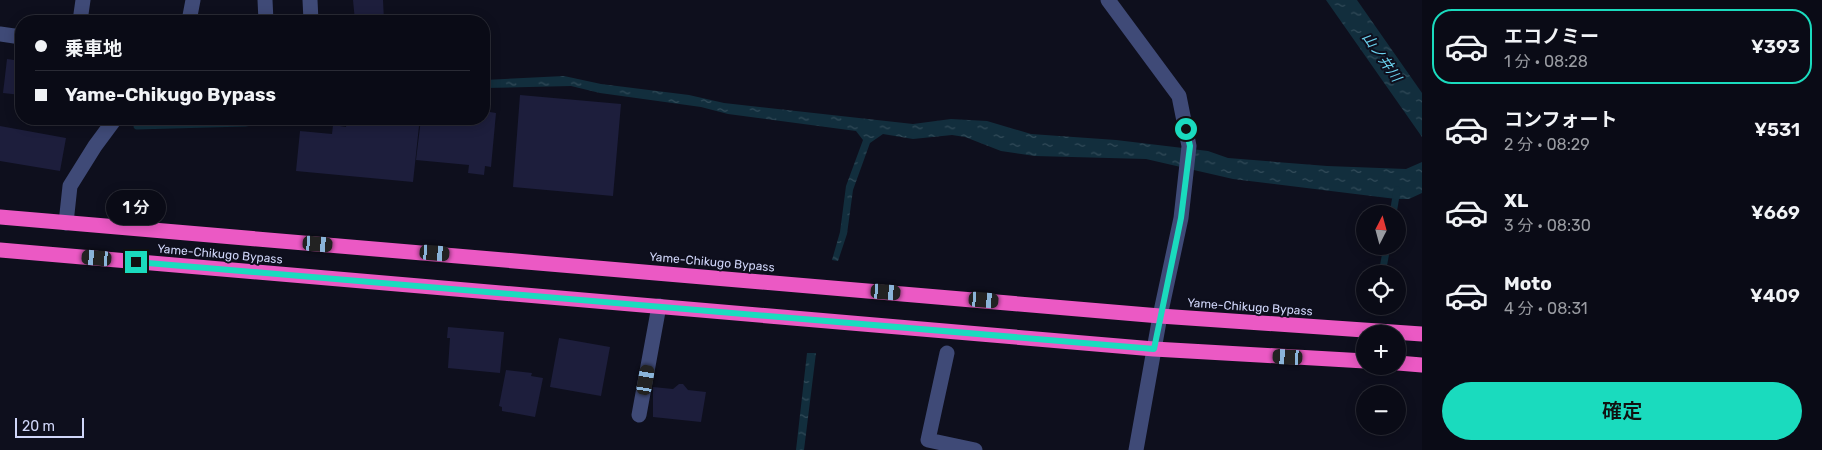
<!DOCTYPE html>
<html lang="ja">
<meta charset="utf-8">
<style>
body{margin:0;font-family:Rubik,"Noto Sans JP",sans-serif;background:#13141f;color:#f1f3f6;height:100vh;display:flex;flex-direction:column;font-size:19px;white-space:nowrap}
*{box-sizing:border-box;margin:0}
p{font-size:16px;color:#999ba1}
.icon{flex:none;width:28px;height:28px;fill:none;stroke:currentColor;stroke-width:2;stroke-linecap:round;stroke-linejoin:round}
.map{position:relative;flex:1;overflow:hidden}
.drawer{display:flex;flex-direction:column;background:#0a0b16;width:400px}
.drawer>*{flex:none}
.guide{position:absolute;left:15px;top:15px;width:475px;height:110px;border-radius:20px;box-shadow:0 2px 12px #0003,0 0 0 1px #2a2b35;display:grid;align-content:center;height:110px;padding:0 20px;background:#0a0b16}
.needle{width:32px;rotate:6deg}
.tools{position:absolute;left:1356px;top:205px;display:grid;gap:10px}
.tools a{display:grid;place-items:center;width:50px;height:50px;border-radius:50%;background:#0a0b16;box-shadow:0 2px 12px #0003,0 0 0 1px #2a2b35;font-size:25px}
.scale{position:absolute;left:15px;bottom:12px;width:69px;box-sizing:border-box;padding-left:5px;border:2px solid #d0d6f9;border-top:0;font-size:14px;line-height:18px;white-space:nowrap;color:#d0d6f9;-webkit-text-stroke:4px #0e0f1d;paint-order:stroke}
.end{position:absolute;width:22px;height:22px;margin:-11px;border:6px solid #1adbbe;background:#111;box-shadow:0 0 0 2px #111}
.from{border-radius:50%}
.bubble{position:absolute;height:35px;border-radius:18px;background:#0a0b16;box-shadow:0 2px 12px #0003,0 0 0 1px #2a2b35;font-size:16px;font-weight:600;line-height:35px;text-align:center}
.car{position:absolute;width:15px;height:30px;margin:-15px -8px;border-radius:6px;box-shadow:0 0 4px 1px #0007;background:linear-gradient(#222 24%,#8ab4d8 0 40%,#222 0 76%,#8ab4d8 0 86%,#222 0)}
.guide b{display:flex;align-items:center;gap:18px;height:48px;font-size:19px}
.guide b+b{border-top:1px solid #2a2b35}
.guide i{width:12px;height:12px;background:#f1f3f6}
ul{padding:9px 0 0;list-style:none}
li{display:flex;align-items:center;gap:15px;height:75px;margin:0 10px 8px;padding:0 10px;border:2px solid transparent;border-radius:20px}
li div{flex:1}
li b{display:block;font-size:19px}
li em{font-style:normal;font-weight:600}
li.current{border-color:#1adbbe}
li>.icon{width:45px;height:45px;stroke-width:1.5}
.primary-button{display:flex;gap:10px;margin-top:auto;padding:10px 20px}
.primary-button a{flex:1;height:58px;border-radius:30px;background:#1adbbe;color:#111;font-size:20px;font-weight:600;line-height:58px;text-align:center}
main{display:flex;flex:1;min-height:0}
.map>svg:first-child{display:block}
.water{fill:url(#water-ripples)}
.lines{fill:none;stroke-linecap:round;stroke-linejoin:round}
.stream{stroke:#122e3d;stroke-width:7}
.building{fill:#1d1e3c}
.minor{stroke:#3f4a77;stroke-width:15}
.highway{stroke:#eb59c4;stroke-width:15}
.route{stroke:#1adbbe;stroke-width:6}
.labels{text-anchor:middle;stroke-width:4;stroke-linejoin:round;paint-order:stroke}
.street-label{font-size:12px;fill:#d0d6f9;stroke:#0e0f1d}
.water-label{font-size:14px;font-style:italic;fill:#6ad1ed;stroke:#0e0f1d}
</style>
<main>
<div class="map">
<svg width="1422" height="450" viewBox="0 0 1422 450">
<defs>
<pattern id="water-ripples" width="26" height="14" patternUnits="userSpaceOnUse" patternTransform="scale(1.25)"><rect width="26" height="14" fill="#122e3d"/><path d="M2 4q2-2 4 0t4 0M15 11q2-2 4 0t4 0" fill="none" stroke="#334c5a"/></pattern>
</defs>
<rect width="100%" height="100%" fill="#0e0f1d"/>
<path class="water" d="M1326,0h31l65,93v44z
M564,76l37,8 88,11 35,8 189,21 38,-5 36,2 44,13 85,6 92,11 20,7 99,8 79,3 16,-7v31l-13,6h-13l-163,-20 -87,-20 -111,-3 -34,-5 -36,-14 -13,-2 -39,4 -30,-5 -13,9 -17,47 -6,44 -9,27 -6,-1 8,-28 6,-46 17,-46 -7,-9 -128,-17 -27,-7 -101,-14 -29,-7 -87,2v-8z
M807,353h9l-12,97h-8z"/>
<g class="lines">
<path class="stream" d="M137,126l108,-3 29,-4
M1393,214l4,-24
M1382,274l5,-28"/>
</g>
<path class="building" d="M353,0h30l1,21h-29z
M7,59l14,2v34l-18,-2z
M520,95l101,9 -8,92 -100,-9z
M484,111l12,2 -5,54 -6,-1 -1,9 -16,-2 1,-8 -53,-5 5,-41h63z
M347,119l72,7 -6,56 -117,-11 4,-40 32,3 1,-9 13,2z
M0,126l66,12 -6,33 -60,-10z
M448,327l56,5 -4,41 -52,-5 2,-30h-3z
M559,338l51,9 -9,49 -51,-9z
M506,370l26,3 -1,3 12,2 -8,39 -33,-6v-4l-3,-1z
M679,384h4l5,6 18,2 -5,30 -48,-5v-30l20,2z"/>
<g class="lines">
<path class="minor" d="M265,0l1,21
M310,0l1,21
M1108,0l71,96 10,50 -8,72 -21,98 -24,134
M80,21l3,-21
M189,21l4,-21
M0,34l21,3
M66,223l4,-37 25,-40 20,-27
M947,353l-19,87 47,10
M639,415l20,-109"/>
<path class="highway" d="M0,217l1160,99 262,18
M0,250l1154,99 211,12
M1398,363l24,2"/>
</g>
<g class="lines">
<path class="route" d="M136,262l1018,87 27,-131 9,-72 -4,-17"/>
</g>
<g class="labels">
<g class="street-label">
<text transform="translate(220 254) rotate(5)" y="4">Yame-Chikugo Bypass</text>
<text transform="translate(712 262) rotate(5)" y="4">Yame-Chikugo Bypass</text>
<text transform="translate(1250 307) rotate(4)" y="4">Yame-Chikugo Bypass</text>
</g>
<g class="water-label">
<text transform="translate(1382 57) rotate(55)" y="5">山ノ井川</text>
</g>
</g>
</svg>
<div class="tools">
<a><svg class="needle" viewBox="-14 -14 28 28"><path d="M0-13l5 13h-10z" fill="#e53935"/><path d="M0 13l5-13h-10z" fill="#999ba1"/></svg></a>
<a><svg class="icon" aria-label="locate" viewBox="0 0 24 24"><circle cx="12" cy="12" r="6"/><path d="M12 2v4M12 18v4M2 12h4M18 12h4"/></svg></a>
<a>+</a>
<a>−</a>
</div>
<div class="scale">20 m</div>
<i class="end from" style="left:1186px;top:129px"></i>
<i class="end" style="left:136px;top:262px"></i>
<div class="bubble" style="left:106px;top:190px;width:60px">1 分</div>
<i class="car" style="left:318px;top:244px;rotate:95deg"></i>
<i class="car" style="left:435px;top:253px;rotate:95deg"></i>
<i class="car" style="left:97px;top:258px;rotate:275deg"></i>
<i class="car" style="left:886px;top:292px;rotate:95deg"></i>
<i class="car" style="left:984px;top:300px;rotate:95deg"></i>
<i class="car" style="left:1288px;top:357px;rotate:273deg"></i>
<i class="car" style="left:646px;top:380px;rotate:10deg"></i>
<div class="guide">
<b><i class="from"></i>乗車地</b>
<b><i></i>Yame-Chikugo Bypass</b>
</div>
</div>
<section class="drawer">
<ul>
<li class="current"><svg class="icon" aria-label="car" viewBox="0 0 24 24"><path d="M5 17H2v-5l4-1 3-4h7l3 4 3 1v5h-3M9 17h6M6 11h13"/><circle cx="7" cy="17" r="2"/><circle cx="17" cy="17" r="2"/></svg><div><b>エコノミー</b><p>1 分 · 08:28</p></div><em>¥393</em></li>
<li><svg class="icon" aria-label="car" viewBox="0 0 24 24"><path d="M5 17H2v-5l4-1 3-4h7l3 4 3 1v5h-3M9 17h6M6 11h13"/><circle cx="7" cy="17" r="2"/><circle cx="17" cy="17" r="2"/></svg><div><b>コンフォート</b><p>2 分 · 08:29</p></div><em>¥531</em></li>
<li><svg class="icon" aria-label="car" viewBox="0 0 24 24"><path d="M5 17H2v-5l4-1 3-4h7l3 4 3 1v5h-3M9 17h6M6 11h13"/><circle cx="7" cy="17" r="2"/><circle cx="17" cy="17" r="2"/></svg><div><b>XL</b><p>3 分 · 08:30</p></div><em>¥669</em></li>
<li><svg class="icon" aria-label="car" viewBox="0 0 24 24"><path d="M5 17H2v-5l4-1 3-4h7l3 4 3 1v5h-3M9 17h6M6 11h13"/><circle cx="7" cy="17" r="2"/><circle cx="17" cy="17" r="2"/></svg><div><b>Moto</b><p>4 分 · 08:31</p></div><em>¥409</em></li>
</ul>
<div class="primary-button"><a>確定</a></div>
</section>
</main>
